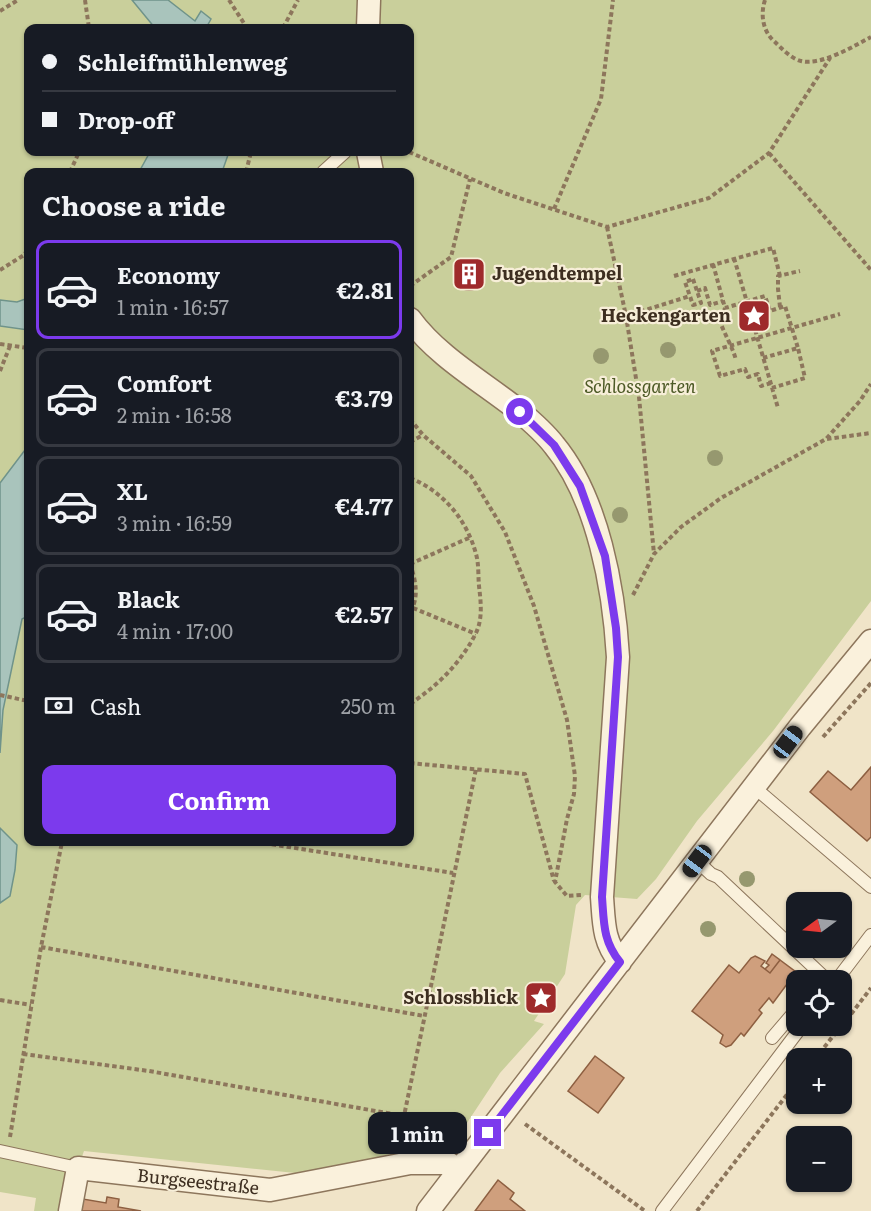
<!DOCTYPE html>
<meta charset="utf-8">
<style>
body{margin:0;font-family:Literata,serif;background:#242831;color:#f1f3f6;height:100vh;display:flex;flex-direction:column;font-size:22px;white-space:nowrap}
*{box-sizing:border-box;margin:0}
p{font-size:20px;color:#9ea1a6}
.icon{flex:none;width:33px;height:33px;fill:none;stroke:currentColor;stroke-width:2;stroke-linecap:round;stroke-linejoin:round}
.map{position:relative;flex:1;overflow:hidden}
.drawer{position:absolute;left:24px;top:168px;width:390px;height:678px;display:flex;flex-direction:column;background:#171b24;border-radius:12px;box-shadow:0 2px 4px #0004}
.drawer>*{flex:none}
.guide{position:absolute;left:24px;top:24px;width:390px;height:132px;border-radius:12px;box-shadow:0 2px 4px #0004;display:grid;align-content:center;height:132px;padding:0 18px;background:#171b24}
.needle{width:39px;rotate:255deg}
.fabs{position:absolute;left:786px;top:892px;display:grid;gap:12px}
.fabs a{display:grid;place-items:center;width:66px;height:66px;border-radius:12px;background:#171b24;box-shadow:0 2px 4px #0004;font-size:30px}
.end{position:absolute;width:27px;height:27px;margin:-14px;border:8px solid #7c3aed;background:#fff;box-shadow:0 0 0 3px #fff}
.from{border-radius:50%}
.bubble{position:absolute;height:42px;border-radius:12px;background:#171b24;box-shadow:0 2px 4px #0004;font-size:20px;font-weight:700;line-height:42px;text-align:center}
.car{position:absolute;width:18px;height:36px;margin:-18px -9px;border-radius:8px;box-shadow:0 0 4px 2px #0007;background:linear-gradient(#222 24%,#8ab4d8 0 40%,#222 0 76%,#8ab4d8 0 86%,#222 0)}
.guide b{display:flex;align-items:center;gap:21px;height:57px;font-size:22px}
.guide b+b{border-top:2px solid #363941}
.guide i{width:15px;height:15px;background:#f1f3f6}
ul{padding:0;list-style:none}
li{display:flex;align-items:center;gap:18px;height:99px;margin:0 12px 9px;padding:0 6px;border:3px solid #363941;border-radius:12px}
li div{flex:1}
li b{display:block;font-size:22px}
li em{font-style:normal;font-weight:700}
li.on{border-color:#7c3aed}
li>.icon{width:54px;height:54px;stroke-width:1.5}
h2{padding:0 18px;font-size:27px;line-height:72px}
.pay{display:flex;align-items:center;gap:15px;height:66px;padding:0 18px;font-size:22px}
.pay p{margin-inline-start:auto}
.button{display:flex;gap:12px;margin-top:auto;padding:12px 18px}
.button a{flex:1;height:69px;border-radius:12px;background:#7c3aed;color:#fff;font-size:24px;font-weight:700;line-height:69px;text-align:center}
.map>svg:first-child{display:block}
.green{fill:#c9cf9b;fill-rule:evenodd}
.water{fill:#a9c4bc;stroke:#6f938a;stroke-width:1.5}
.building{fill:#cf9f7d;stroke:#8d5f41;stroke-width:1.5}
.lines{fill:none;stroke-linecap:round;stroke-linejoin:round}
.service-casing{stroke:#8d765c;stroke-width:14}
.minor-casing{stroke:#8d765c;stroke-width:25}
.path{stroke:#8d765c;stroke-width:4;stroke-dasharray:4.5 3;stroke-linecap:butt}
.service{stroke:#faf1dc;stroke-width:12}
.minor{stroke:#faf1dc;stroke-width:22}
.tree{fill:#96986f}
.route{stroke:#7c3aed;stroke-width:8}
.labels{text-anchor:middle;stroke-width:4.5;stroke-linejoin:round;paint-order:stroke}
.poi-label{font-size:18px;font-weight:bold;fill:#3d2e20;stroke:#f7eed8;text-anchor:end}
.park-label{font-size:18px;font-style:italic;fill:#4d5a26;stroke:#f7eed8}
.street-label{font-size:18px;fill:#3d2e20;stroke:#f7eed8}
</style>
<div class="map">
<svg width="871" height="1211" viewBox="0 0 871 1211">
<rect width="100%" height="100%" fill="#f0e4c8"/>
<path class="green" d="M0,0h871v601l-98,130 -76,90 -41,58 -19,20 -52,-4 -9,10 -11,69 -31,47 10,3 -44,49 -41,62 -56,16 -98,23 -221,-23 -6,17 -8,43h-36l2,-13 -36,-6zM28,28h382v124h-382zM28,172h382v670h-382z"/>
<path class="water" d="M132,0h36l27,21 6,-10 10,8 -5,9h-51z
M150,152h79l-7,20h-83z
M28,298v32l-28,-4v-26l17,2z
M28,446v170l-6,3 -19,91 -3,43v-270z
M0,828l17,17 -2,25 -5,26 -10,7z"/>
<path class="building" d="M454 275a15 15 0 1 1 30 0a15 15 0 1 1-30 0Z
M871,767v70l-4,4 -57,-49 18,-21 23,19z
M772,954l8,6 -10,13 -5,-4 4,-4 -3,-2z
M755,956l10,5 -4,5 9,7 10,-13 16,12 -23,31 -4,-5 -10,12 3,3 -18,23 -3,-3 -10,12 -5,2 -6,-4 3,-8 -31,-24 37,-46 10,8 12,-15z
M595,1056l29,22 -26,35 -30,-22z
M498,1180l16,13 -4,6 15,12h-50z
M107,1197l12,2 -1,8 23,4h-64l6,-12 23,4z"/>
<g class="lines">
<g class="service-casing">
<path id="service" d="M323,172l22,-20
M754,787l117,100
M697,861l14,13 7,3 106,100 -4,4
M836,981l35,-46
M772,1038l24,-28
M0,1151l78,17
M662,1211l140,-185"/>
</g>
<g class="minor-casing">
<path id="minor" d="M368,28l1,-28
M368,152l4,20
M410,319c27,37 71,62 108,91 12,10 26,22 36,35 44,53 60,144 64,212l-16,240c2,26 1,44 18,65
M70,1211l8,-43 192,22 140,-27h38l11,7
M428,1211l372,-484 71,-86"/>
</g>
<path class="path" d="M85,0l4,28
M229,0l18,28
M765,0c-5,15 -2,32 10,42 7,7 17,17 26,19 20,5 53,-15 70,-24
M0,11l18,-11
M283,28l15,-28
M409,152l95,41 103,34 102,-29 60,-45 61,-95
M769,153l102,117
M70,172l9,-20
M246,172l5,-20
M554,209l47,-110 12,-99
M607,227l19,89 13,81 15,157
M734,258l44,150
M713,264l12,44 40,-12 5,15 15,-5 13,42h2
M0,270l24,-15 4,-6
M674,276l99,-28 7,28
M693,279l8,24 -8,2 -8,-23z
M410,286l41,-29 19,-78
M697,291l8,-3 5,17 13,-4
M780,307l-2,-18v-13l22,-5
M725,308l-2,6 -5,2c5,16 14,29 18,44
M626,316l64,-20
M0,344l28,4
M763,358l35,-10 7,30 -33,10
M0,371l10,-25
M771,383l-10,3 -3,-12 -10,3 -3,-8 -25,7 -8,-25 128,-37
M410,419l13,16 48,41 34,56 29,74 33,114 8,56 -1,18 -7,25 -12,63 12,14 14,-1
M827,439l44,-6
M410,442l13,-7
M410,478c33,13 57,42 66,76 3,10 2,22 3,32 2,17 4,34 -4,49 -16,30 -38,51 -65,69
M410,564l61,-27
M633,595l21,-41 27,-27 40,-29 105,-59 34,-38 11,-17
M413,608l63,26
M410,611c10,-13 5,-33 0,-47
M0,695l28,6
M823,737l48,-54
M410,763l115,11 29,107
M257,842l196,31
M41,947l383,69
M0,1000l31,5
M842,1026l29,-38
M23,1054l126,17 255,45 72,-347
M815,1059l26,-33
M525,1124l120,87
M10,1137l31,-190 21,-105
M697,1211l99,-128"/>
<use href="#service" class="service"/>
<use href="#minor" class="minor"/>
</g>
<g class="tree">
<circle cx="668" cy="350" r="8"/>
<circle cx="601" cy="356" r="8"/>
<circle cx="715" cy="458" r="8"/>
<circle cx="620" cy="515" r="8"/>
<circle cx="747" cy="879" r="8"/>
<circle cx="708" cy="929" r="8"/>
</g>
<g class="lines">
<path class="route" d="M488,1133l132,-171c-17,-21 -16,-39 -18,-65l16,-240 -2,-29 -11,-72 -25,-70 -26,-41 -34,-33"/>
</g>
<defs>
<g id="building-square" transform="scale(1.725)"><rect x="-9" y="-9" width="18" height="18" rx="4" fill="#9e2a2b" stroke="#f7eed8"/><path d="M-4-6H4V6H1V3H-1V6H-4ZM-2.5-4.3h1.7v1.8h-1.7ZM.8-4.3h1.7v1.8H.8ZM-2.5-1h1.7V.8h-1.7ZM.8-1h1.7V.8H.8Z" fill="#fff"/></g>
<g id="sight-square" transform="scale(1.725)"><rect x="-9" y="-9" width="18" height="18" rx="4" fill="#9e2a2b" stroke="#f7eed8"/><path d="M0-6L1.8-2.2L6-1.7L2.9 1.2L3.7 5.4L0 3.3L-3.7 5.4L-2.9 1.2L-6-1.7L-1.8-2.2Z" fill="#fff"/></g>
</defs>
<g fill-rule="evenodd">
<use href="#building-square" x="469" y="274"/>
<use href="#sight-square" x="754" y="316"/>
<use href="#sight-square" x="541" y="998"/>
</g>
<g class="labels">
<g class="poi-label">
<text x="492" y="280" text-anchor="start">Jugendtempel</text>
<text x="731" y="322">Heckengarten</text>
<text x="518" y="1004">Schlossblick</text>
</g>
<g class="park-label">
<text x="640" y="393">Schlossgarten</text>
</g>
<g class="street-label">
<text transform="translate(198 1182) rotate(6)" y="6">Burgseestraße</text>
</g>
</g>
</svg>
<div class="fabs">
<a><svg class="needle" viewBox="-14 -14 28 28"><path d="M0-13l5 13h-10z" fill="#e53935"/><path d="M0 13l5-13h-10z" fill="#9ea1a6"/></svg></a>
<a><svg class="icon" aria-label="locate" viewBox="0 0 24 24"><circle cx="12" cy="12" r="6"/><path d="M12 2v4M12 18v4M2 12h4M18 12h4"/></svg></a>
<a>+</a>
<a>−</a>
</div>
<i class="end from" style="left:520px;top:412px"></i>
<i class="end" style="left:488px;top:1133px"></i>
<div class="bubble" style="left:368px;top:1112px;width:99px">1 min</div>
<i class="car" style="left:788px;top:742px;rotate:37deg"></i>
<i class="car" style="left:697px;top:861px;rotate:217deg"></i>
<div class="guide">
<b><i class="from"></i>Schleifmühlenweg</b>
<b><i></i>Drop-off</b>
</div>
<section class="drawer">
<h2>Choose a ride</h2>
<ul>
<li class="on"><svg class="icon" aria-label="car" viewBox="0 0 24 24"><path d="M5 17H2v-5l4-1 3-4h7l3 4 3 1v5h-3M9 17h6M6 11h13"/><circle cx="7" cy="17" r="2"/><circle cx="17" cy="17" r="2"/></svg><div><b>Economy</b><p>1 min · 16:57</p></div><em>€2.81</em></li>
<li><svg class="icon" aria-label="car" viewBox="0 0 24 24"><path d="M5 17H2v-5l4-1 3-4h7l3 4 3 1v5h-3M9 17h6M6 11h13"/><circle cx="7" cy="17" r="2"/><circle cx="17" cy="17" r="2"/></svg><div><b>Comfort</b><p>2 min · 16:58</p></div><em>€3.79</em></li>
<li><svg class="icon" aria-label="car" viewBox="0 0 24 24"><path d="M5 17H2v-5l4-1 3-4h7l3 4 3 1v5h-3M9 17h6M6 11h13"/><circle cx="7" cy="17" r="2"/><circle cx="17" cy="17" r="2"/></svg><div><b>XL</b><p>3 min · 16:59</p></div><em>€4.77</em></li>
<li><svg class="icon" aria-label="car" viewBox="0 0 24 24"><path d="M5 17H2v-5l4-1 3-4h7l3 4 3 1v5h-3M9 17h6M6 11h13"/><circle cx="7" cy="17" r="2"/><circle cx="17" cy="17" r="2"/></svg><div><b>Black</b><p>4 min · 17:00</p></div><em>€2.57</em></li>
</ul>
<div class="pay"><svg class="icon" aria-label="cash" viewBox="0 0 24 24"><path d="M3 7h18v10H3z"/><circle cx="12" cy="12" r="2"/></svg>Cash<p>250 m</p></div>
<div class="button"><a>Confirm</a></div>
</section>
</div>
